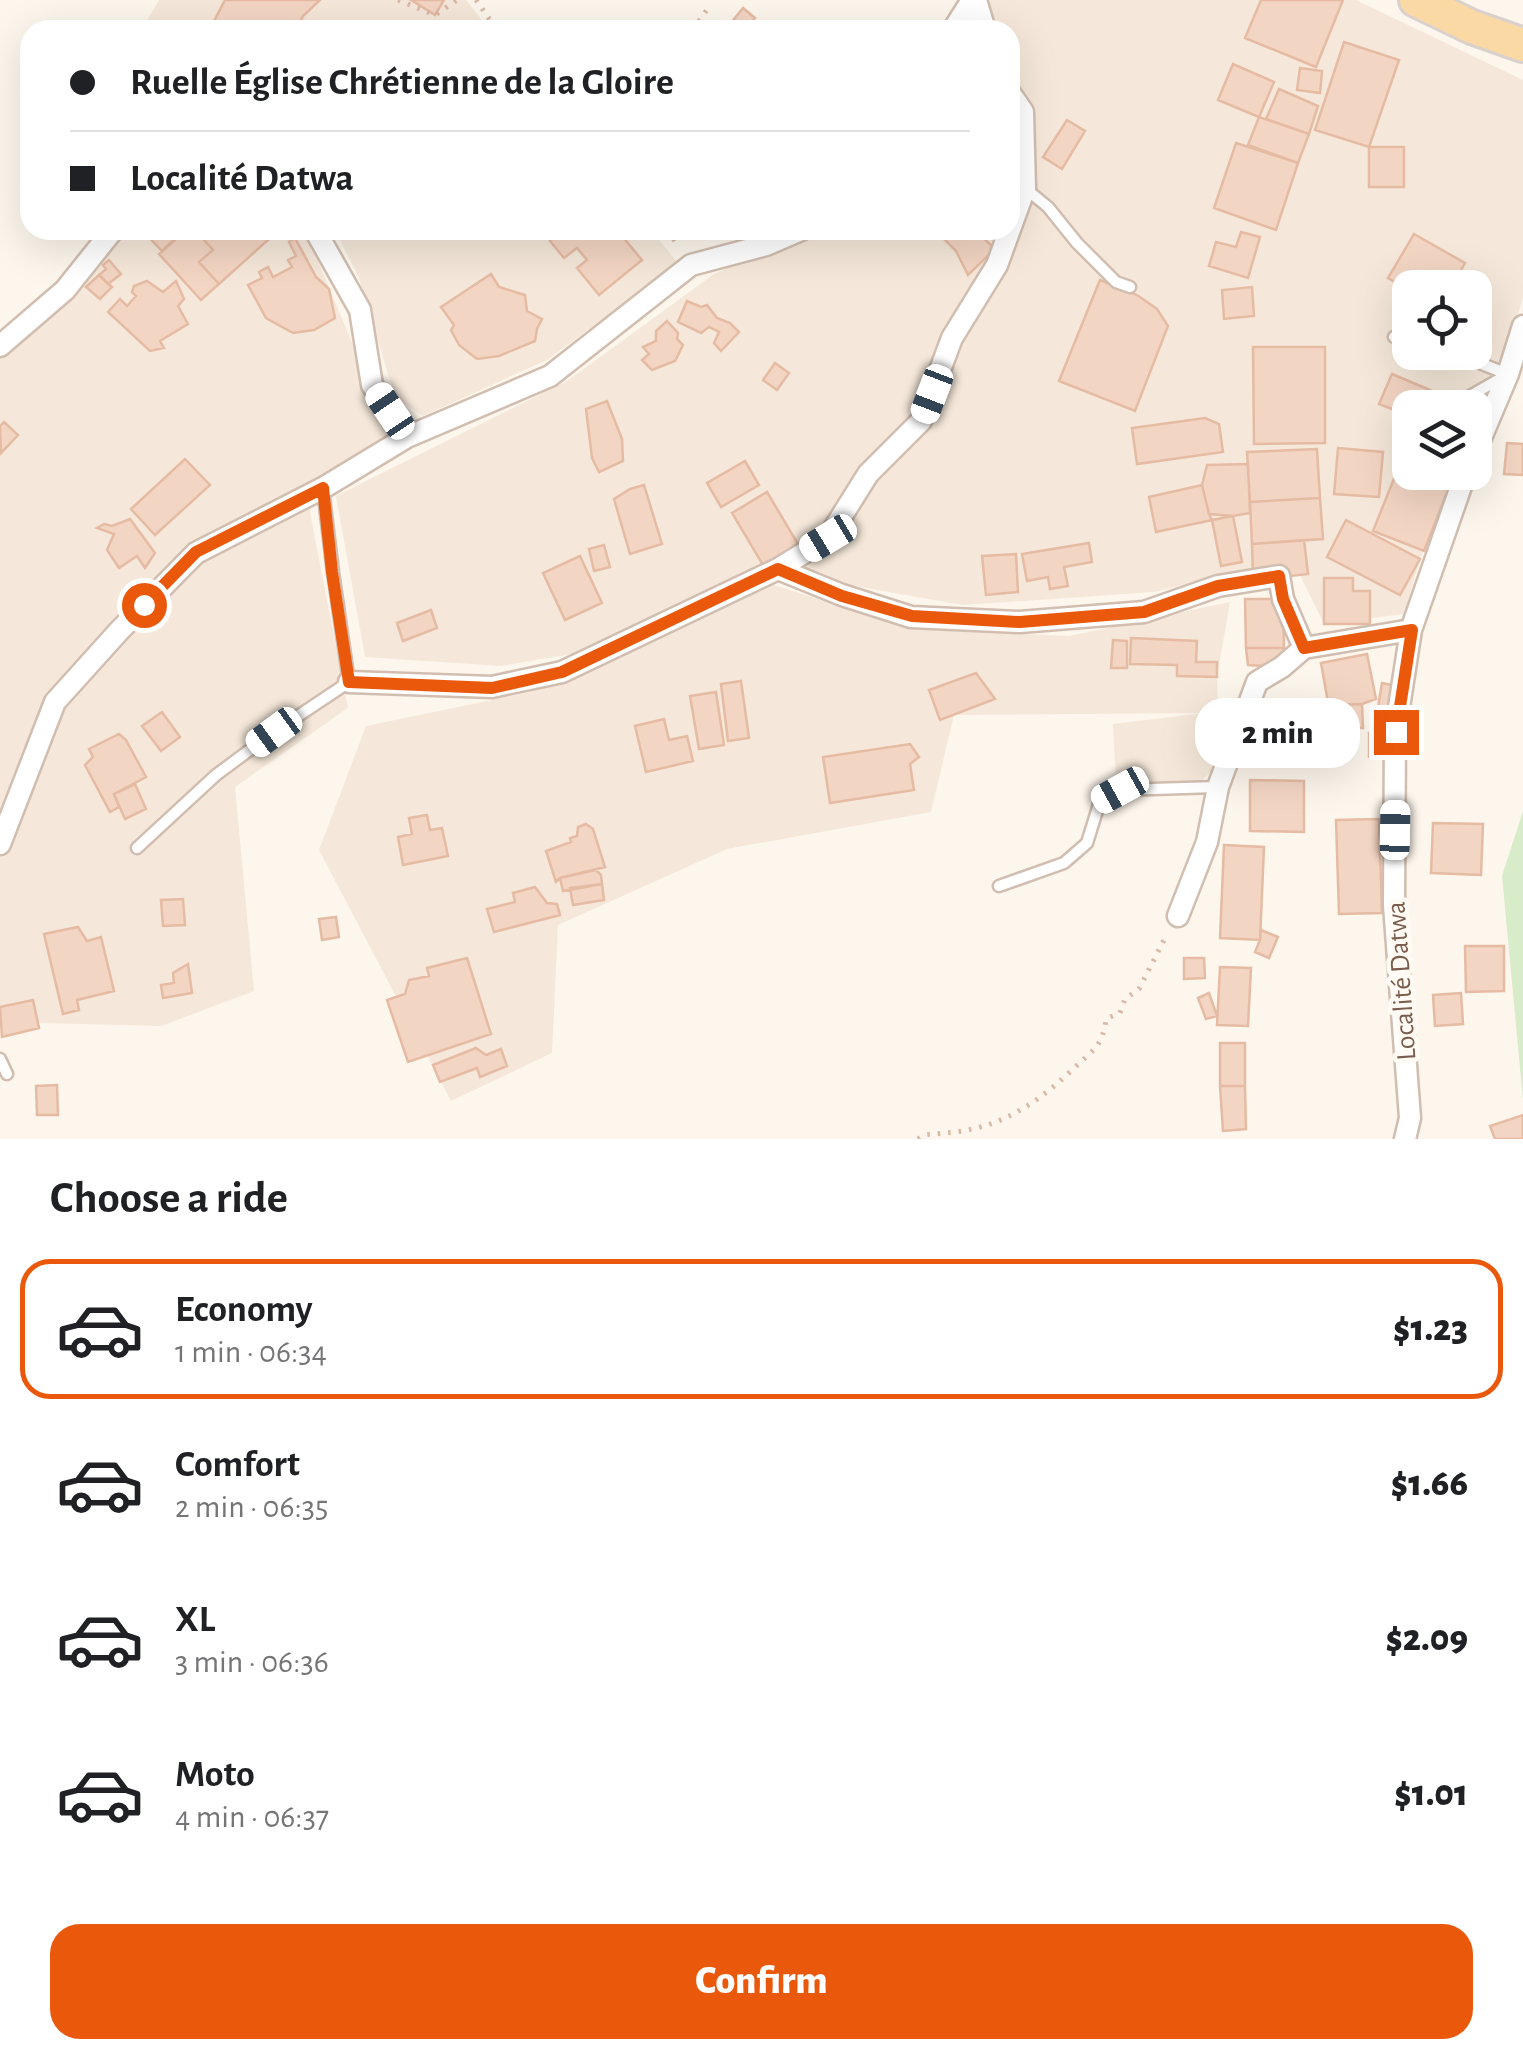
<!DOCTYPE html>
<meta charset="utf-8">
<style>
body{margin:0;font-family:"Alegreya Sans",sans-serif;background:#f6f6f6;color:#202124;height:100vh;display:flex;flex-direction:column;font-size:38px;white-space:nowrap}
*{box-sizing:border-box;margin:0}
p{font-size:32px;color:#757577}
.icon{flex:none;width:55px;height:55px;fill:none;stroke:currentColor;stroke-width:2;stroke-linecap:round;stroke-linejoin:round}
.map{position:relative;height:1139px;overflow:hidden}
.details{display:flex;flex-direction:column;background:#fff;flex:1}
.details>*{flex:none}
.top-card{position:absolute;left:20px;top:20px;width:1000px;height:220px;border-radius:30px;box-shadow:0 10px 40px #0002;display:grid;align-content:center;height:220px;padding:0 50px;background:#fff}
.tools{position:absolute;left:1392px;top:270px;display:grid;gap:20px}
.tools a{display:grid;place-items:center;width:100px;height:100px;border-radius:20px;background:#fff;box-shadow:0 10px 40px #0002;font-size:50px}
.end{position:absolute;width:45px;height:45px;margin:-22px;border:12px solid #ea580c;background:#fff;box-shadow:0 0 0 5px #fff}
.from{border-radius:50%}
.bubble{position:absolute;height:70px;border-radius:30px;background:#fff;box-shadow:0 10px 40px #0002;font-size:32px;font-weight:800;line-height:70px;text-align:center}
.car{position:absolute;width:30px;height:60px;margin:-30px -15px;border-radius:12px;box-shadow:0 0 8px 2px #0007;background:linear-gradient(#fff 24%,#345 0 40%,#fff 0 76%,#345 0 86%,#fff 0)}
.top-card b{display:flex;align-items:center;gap:35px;height:95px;font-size:38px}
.top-card b+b{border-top:2px solid #e0e0e0}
.top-card i{width:25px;height:25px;background:#202124}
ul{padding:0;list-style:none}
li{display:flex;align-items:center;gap:30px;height:140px;margin:0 20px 15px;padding:0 30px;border:5px solid transparent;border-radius:30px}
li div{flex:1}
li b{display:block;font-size:38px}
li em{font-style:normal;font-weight:800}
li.active{border-color:#ea580c}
li>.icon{width:90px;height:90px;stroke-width:1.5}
h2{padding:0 50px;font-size:45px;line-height:120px}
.primary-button{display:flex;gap:20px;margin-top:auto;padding:20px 50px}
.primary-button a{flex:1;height:115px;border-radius:30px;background:#ea580c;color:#fff;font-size:40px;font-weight:800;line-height:115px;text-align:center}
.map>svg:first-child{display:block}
.residential{fill:#f5e8da;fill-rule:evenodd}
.green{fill:#d8ecc9}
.building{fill:#f3d5c3;stroke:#e6bba3;stroke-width:2.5}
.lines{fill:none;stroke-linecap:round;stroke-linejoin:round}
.service-casing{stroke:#d1beb0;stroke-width:15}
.minor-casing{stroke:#d1beb0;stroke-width:25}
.primary-casing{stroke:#dad1cd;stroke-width:38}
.path{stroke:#d9b8a5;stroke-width:5;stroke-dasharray:2.5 8;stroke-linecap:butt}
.service{stroke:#fff;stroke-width:10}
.minor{stroke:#fff;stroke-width:20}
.primary{stroke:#fbd9a5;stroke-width:32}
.route{stroke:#ea580c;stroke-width:12}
.labels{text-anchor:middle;stroke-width:9;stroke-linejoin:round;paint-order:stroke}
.street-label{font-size:28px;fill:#7a5c4d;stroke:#fffaf3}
</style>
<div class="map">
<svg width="1523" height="1139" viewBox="0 0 1523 1139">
<rect width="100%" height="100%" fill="#fdf6ec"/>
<path class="residential" d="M159,0h307l24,30h-349z
M984,0h372l167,80v218l-23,72 -25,57v-19h-65v64l45,1 -35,86 -16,55 -80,10 -32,-65 -138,33 -191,13 -194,-34 -180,80 -88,15 -136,-9 -29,-161 231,-115 147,-107 99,-44h197v-200h-43zM1410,288h65v64h-65z
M113,230h192l86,206 -83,47 3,35 37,190 -113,79 19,204 -93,35 -161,-4v-670z
M335,230h316l27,33 -131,97 -124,56 -28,-19 -36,-119z
M774,585l137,44 158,7 161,-34 -13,75 1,36 -7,59 -10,9 -85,4 -3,-61 90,-11 -249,2 -23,97 -204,37 -169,76 -6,128 -101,48 -132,-251 47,-124 165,-34 117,-49z"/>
<path class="green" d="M1523,811v289l-21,-224z"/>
<path class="building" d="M225,0h95l-17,16 -7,14h-73l-11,-5z
M411,0h33l-9,15z
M1261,0h82l-27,67 -71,-29z
M743,8l12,10 -7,9 -23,3z
M1344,42l55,18 -30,87 -54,-17z
M1233,64l41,18 -15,35 -41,-17z
M1300,68l22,3 -2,22 -23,-3z
M1279,89l39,17 -9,28 -43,-15z
M1259,117l50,17 -11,29 -50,-18z
M1067,120l18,11 -23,38 -19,-12z
M1236,143l62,20 -22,67 -62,-22z
M1369,147h35v40h-35z
M142,230h25l8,9 -13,12z
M186,230h9l18,20 -14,12 20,22 -18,16 -42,-46z
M195,230h84l-60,54 -20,-22 14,-12z
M564,230h53l25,30 -43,35 -22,-27 10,-8 -10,-12 -13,10 -14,-17z
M941,230h38l-2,2 18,17 -27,26 -12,-24 -17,-17z
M1241,232l19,5 -12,41 -39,-12 7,-24 20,5z
M1414,234l51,29 -14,25h-41v3l-22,-13z
M295,238l21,39 13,12 6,29 -21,12 -21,3 -27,-15 -18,-33 14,-7 -3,-6 9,-5 5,10 19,-10 -4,-7 8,-4 -7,-14z
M109,260l12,14 -13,10 -9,-9 7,-6 -3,-4z
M491,274l8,13 26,8 2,16 15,8 -5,10 -2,12 -36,15 -22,3 -18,-14 -8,-15 3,-5 -13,-18z
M99,275l13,12 -12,12 -14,-12z
M1100,280l37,15 20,14 11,17 -33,85 -76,-30z
M147,281l16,11 13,-11 8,18 -6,7 10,18 -28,17 4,7 -14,3 -42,-39 12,-13 7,7 9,-10 -4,-4 2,-6z
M1252,287l2,29 -30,3 -2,-29z
M687,301l14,6 6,-2 10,13 13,5 9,9 -18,19 -7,-8 5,-11 -10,-5 -8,6 -23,-11z
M667,321l11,12 -1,6 6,6 -8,16 -23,9 -10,-10 7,-6 -6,-7 13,-6v-10z
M1253,347h72v96l-71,1z
M775,363l14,10 -12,17 -14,-10z
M1392,374l38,16 -7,18h-13v8l-31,-12z
M607,401l15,38 1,22 -24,11 -7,-14 -6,-49z
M1205,418l14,6 4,28 -86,12 -5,-36z
M4,422l14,13 -17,18 -1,-27z
M1507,443l16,1v31l-19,-1z
M1338,448l45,4 -4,45 -45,-3z
M1317,449l3,49 -70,4 -3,-50z
M1405,451l5,2v19h45l-31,79 -51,-20z
M185,459l25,26 -55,50 -24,-26z
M745,461l14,24 -38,22 -14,-24z
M1248,464l2,49 -17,3 -24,-2 -7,-29 5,-20z
M644,485l18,59 -32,10 -16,-55 16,-10z
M1202,485l7,29 3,6 -56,12 -7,-35z
M767,492l31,52 -35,21 -31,-52z
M1320,498l3,41 -71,5 -2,-42z
M1233,516l9,46 -21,4 -9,-46z
M130,519l25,34 -10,15 -8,-12 -18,12 -12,-18 7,-16 -17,-6 7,-4 8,2z
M1346,520l74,39 -20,36 -73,-38z
M1304,540l4,34 -55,6 -1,-36z
M1089,543l3,19 -28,5 4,19 -18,3 -2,-12 -21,4 -5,-27z
M604,545l6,22 -16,4 -5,-22z
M1016,554l2,38 -32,3 -4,-39z
M580,556l22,47 -37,17 -22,-47z
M1324,578h29v13h17v33h-46z
M1245,599h38l1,49h-38z
M431,610l6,18 -34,13 -6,-18z
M1131,638l66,3 -1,21h21v15l-40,-1v-11l-47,-1z
M1113,640l14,1v27h-16z
M1246,648h38l-2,19 -34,-2z
M1367,654l9,45 -14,5 -24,1 -9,3 -8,-45z
M976,673l19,26 -55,21 -11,-30z
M741,681l8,57 -21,3 -7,-57z
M1382,683l20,4 -12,28 -13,-2z
M716,692l8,53 -25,4 -9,-53z
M1362,704l1,24h-25v-23z
M1251,705l78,3 1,56 -80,-1z
M162,712l18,25 -19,14 -19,-25z
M664,719l5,21 18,-4 6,25 -47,11 -11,-46z
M1369,733h26l1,23 -27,1z
M119,734l7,6 20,37 -32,17 5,13 -9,5 -25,-47 8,-8 -4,-8z
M910,744l9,13 -9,7 4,26 -84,13 -7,-46z
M1250,780l54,1v51l-54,-1z
M135,784l11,25 -21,10 -11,-25z
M427,815l3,15 12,-2 6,28 -45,9 -5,-28 14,-3 -3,-16z
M1379,819l3,94 -43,1 -3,-94z
M1433,823l50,1 -2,51 -50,-2z
M586,824l7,5 12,38 -45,11 -4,4 -10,-31 25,-9 -1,-4 7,-2 1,-9z
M1224,845l40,2 -4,93 -40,-2z
M596,870l5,5 1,9 -39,7 -3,-13z
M602,884l2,16 -31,5 -3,-17z
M535,887l12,16 10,1 3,11 -66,17 -7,-23 28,-7 -2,-9z
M183,899l2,26 -22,1 -2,-26z
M336,917l3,20 -17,3 -3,-21z
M78,927l9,14 14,-4 13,54 -37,9 2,10 -16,4 -19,-80z
M1261,930l17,7 -9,21 -14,-6 5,-12z
M1465,946h39v45l-38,1z
M467,958l24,76 -83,28 -21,-62 18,-6 4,-14 20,-4 -2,-8z
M1184,958h20l1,20 -21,1z
M188,964l4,29 -29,5 -2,-13 13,-2 -1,-10z
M1220,967l31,1 -3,58 -31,-1z
M1209,993l8,23 -11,3 -8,-21z
M1461,993l2,31 -28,2 -2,-31z
M33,1000l6,28 -37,9 -2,-30z
M1220,1043h25v43h-25z
M476,1048l10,7 15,-6 6,17 -27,11 -3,-9 -37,14 -7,-17z
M57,1085l1,30h-21l-1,-29z
M1220,1086h25l1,43 -23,2z
M1523,1115v24h-28l-5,-13z"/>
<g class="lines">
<g class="service-casing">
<path id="service" d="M1026,189l22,18 29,36 39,39 14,5
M1394,337l16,3
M1452,352l55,22
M1449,408l54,-31
M137,848l79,-73 58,-43 75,-50 -16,-110 -10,-83
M999,886l65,-23 23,-20 13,-42 20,-11 97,-3
M0,1059l7,15"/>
</g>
<g class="minor-casing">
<path id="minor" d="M976,0l9,30
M953,30l19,-30
M315,230l45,80 12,75 35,52
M0,346l65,-56 48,-60
M1475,452l33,-78 15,-48
M778,569l64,26 69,22 109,5 124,-10 74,-26 61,-10 4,23 21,49
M349,682l143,5 70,-15 216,-103 50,-31 40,-64 53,-53 31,-83 45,-73 28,-77 -2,-76 -13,-19
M0,844l55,-142 64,-71 77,-78 127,-65 84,-51 143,-61 141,-111 75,-20 35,-15
M1178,916l29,-74 11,-55 39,-105 25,-15 22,-19 107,-18
M1405,1139l5,-21 -16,-213 1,-172 16,-103 55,-158"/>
</g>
<g class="primary-casing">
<path id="primary" d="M1416,0l56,27 51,18"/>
</g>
<path class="path" d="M398,0l37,15 22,-15
M476,0l21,30
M693,30l15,-22
M668,230l10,16
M918,1139l6,-4c16,-2 32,-2 48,-6 39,-8 72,-32 101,-60 19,-18 30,-23 33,-50l14,-6 5,-14 14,-10 28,-55"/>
<use href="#service" class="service"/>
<use href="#minor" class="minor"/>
<use href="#primary" class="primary"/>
</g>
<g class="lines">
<path class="route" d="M144,605l52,-53 127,-64 9,84 17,110 143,6 70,-16 216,-103 64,27 70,20 108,6 124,-10 74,-26 61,-10 4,23 21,49 108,-18 -16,102"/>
</g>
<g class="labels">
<g class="street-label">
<text transform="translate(1400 981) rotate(-94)" y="10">Localité Datwa</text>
</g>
</g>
</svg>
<div class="tools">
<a><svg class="icon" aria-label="locate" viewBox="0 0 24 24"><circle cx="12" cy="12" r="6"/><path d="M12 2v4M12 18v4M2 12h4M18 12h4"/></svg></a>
<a><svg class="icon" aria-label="layers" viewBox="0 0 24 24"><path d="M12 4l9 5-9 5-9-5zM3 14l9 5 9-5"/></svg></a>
</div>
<i class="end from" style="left:144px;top:605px"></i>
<i class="end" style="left:1396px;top:732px"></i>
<div class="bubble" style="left:1195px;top:698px;width:165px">2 min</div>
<i class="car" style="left:932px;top:394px;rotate:201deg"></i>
<i class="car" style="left:390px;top:411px;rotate:326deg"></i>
<i class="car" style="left:828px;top:538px;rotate:239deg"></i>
<i class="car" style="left:274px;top:732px;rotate:234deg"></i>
<i class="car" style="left:1120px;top:790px;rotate:241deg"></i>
<i class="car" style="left:1395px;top:830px;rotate:1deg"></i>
<div class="top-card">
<b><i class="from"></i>Ruelle Église Chrétienne de la Gloire</b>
<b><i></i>Localité Datwa</b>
</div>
</div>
<section class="details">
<h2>Choose a ride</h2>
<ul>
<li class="active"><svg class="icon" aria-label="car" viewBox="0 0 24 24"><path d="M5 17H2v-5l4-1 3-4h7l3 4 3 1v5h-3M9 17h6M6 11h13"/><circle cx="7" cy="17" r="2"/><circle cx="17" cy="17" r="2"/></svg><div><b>Economy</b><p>1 min · 06:34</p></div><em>$1.23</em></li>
<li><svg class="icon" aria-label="car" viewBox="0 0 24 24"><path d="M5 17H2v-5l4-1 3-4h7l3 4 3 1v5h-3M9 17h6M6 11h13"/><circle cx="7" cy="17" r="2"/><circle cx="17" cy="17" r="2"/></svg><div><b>Comfort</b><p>2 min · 06:35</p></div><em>$1.66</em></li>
<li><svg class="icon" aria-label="car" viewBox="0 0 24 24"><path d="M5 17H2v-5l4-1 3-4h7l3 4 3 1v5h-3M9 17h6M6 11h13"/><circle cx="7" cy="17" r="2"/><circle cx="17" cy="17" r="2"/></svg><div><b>XL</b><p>3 min · 06:36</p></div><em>$2.09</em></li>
<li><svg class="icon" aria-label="car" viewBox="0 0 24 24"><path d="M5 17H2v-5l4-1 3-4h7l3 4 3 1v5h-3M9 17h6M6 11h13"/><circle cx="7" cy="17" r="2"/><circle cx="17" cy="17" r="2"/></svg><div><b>Moto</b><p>4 min · 06:37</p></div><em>$1.01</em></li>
</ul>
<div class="primary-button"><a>Confirm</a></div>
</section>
